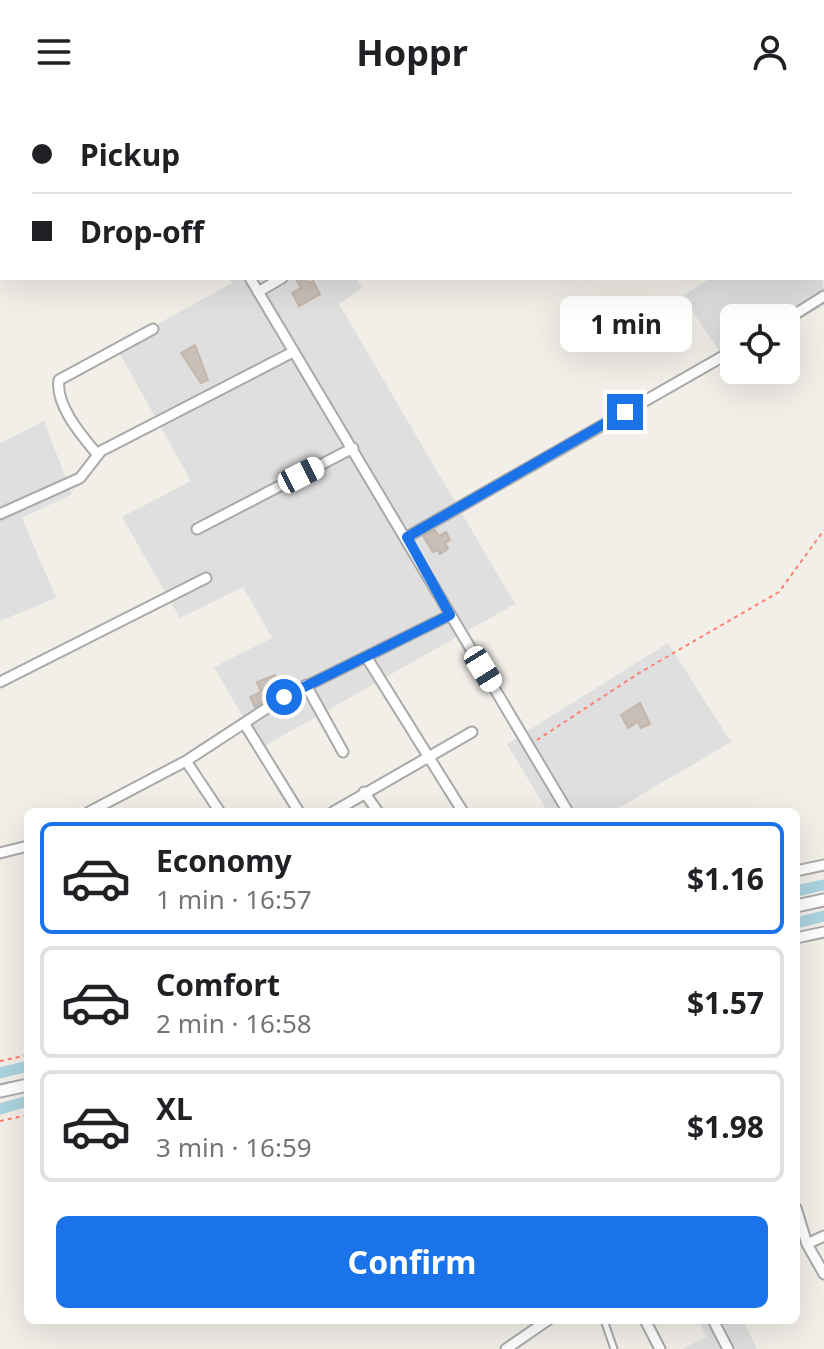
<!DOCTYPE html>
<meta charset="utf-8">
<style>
body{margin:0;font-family:"Noto Sans",sans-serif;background:#f6f6f6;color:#202124;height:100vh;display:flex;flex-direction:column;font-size:30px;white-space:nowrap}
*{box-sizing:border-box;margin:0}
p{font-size:26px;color:#757577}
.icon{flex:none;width:44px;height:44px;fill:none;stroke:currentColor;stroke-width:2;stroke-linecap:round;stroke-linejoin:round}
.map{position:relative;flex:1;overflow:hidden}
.side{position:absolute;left:24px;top:704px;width:776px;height:516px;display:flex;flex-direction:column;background:#fff;border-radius:12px;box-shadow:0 8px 32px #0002}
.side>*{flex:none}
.banner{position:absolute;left:0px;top:0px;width:824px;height:176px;box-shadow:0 8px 32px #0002;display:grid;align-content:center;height:176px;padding:0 32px;background:#fff}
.controls{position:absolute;left:720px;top:200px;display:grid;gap:16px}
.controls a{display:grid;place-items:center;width:80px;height:80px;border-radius:12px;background:#fff;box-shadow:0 8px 32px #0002;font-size:40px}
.end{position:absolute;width:36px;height:36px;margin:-18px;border:10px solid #1a73e8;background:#fff;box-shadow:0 0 0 4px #fff}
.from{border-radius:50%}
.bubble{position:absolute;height:56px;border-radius:12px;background:#fff;box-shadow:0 8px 32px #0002;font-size:26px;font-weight:700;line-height:56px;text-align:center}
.car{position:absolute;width:24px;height:48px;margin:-24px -12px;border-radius:10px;box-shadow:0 0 6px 2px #0007;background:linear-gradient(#fff 24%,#345 0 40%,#fff 0 76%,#345 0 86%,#fff 0)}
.banner b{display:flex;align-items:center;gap:28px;height:76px;font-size:30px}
.banner b+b{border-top:2px solid #e0e0e0}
.banner i{width:20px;height:20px;background:#202124}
ul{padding:14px 0 0;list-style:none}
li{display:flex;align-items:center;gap:24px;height:112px;margin:0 16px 12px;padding:0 16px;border:4px solid #e0e0e0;border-radius:12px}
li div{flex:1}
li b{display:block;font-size:30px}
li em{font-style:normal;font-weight:700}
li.current{border-color:#1a73e8}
li>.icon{width:72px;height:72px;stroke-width:1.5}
.button{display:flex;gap:16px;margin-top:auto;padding:16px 32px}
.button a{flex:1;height:92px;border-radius:12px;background:#1a73e8;color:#fff;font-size:32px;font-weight:700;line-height:92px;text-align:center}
header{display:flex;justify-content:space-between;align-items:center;height:104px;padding:0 32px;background:#fff;font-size:36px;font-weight:700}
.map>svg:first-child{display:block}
.residential{fill:#e0dfdf}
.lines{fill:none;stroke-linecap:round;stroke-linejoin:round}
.canal{stroke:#aad3df;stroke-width:11}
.building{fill:#c7bfb8;stroke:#c4b6ab;stroke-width:2}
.service-casing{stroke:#a9a9a9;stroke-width:9}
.minor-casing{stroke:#a9a9a9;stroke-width:13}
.tertiary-casing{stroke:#a9a9a9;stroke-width:15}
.path{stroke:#fa8072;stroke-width:2;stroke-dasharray:4 4;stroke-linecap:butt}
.service{stroke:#fff;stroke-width:5}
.minor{stroke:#fff;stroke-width:9}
.tertiary{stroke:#fff;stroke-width:11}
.route{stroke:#1a73e8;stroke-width:10}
</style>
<header><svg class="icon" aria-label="menu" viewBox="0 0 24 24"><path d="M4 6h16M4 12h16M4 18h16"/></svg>Hoppr<svg class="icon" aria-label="person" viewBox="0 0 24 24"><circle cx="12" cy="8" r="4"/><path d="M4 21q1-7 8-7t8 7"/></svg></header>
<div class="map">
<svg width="824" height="1245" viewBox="0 0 824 1245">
<rect width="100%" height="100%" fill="#f2efe9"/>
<path class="residential" d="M822,166l2,35 -38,22v-9h-52v42l-6,4 -46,-68 29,-18h111z
M230,174h126l6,10 -23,16 176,300 -254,144 -47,-81 58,-29 -29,-51 -63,31 -58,-101 69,-36 -75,-134 116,-64z
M44,317l28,73 -50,24 34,80 -56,23v-178z
M668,539l63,99 -119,70h-64l-41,-68z
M698,1216h45l14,29h-75l25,-12z"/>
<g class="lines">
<path class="canal" d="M796,787l28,-6
M796,819l28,-7
M0,969l28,-7
M0,1005l28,-8"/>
</g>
<path class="building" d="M295,174h11l3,5 4,-2 7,13 -21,12 -7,-13 9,-5z
M195,241l13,35 -7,3 -20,-30z
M435,426l4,6 7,-4 4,8 -5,3 3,6 -8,5 -2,-4 -5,2 -10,-16z
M275,571l6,15 -26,17 -5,-10 11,-5 -4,-10z
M640,599l10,21 -9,4 -3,-6 -10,6 -7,-13z"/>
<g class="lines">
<g class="service-casing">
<path id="service" d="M725,2l2,-2
M604,1216l10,29"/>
</g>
<g class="minor-casing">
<path id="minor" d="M149,0l1,2
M797,0l4,2
M535,2l3,-2
M595,2l3,-2
M822,11l2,1
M822,56l2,-2
M250,174l318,534
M258,188l24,-14
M786,216l38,-24
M97,350c-15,-18 -42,-49 -38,-74l94,-51
M0,410l80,-36 21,-27 192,-99
M197,425l156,-81
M407,433l327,-187
M367,554l96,154
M0,578l206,-104
M306,581l37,67
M244,619l55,89
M186,657l34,51
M364,688l14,20
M89,708l97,-51 98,-64 166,-82
M333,708l139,-80
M0,749l28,-7
M796,767l28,-6
M796,834l28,-6
M796,1104l11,36 17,30
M807,1140l17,-8
M645,1216l15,29
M713,1216l15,29
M506,1245l42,-29"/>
</g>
<g class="tertiary-casing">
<path id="tertiary" d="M796,802l28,-6
M0,987l28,-6"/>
</g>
<path class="path" d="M537,636l102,-67 140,-81 45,-62
M0,957l28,-6
M0,1017l28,-6"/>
<use href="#service" class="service"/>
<use href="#minor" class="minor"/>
<use href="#tertiary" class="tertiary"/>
</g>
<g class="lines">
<path class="route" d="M284,593l166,-82 -43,-78 218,-125"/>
</g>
</svg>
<div class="controls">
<a><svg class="icon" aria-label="locate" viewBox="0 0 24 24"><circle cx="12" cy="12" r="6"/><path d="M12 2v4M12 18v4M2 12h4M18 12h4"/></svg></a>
</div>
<i class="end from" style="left:284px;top:593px"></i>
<i class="end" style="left:625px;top:308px"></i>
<div class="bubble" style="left:560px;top:192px;width:132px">1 min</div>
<i class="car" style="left:301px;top:371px;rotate:63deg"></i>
<i class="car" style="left:483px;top:565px;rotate:148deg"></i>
<div class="banner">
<b><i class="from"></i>Pickup</b>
<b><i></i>Drop-off</b>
</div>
<section class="side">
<ul>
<li class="current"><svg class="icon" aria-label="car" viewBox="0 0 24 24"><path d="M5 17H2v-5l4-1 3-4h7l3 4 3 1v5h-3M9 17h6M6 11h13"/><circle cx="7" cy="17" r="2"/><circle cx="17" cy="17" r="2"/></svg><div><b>Economy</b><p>1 min · 16:57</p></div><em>$1.16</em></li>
<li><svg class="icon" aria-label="car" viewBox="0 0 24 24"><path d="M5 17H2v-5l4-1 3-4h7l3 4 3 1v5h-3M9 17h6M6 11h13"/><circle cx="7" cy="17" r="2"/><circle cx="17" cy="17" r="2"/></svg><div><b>Comfort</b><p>2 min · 16:58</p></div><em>$1.57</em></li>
<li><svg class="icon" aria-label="car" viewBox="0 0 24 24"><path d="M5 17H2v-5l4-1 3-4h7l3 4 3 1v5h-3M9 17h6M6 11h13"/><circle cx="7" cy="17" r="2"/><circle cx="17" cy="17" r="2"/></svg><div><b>XL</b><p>3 min · 16:59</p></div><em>$1.98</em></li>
</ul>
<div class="button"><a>Confirm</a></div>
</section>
</div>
